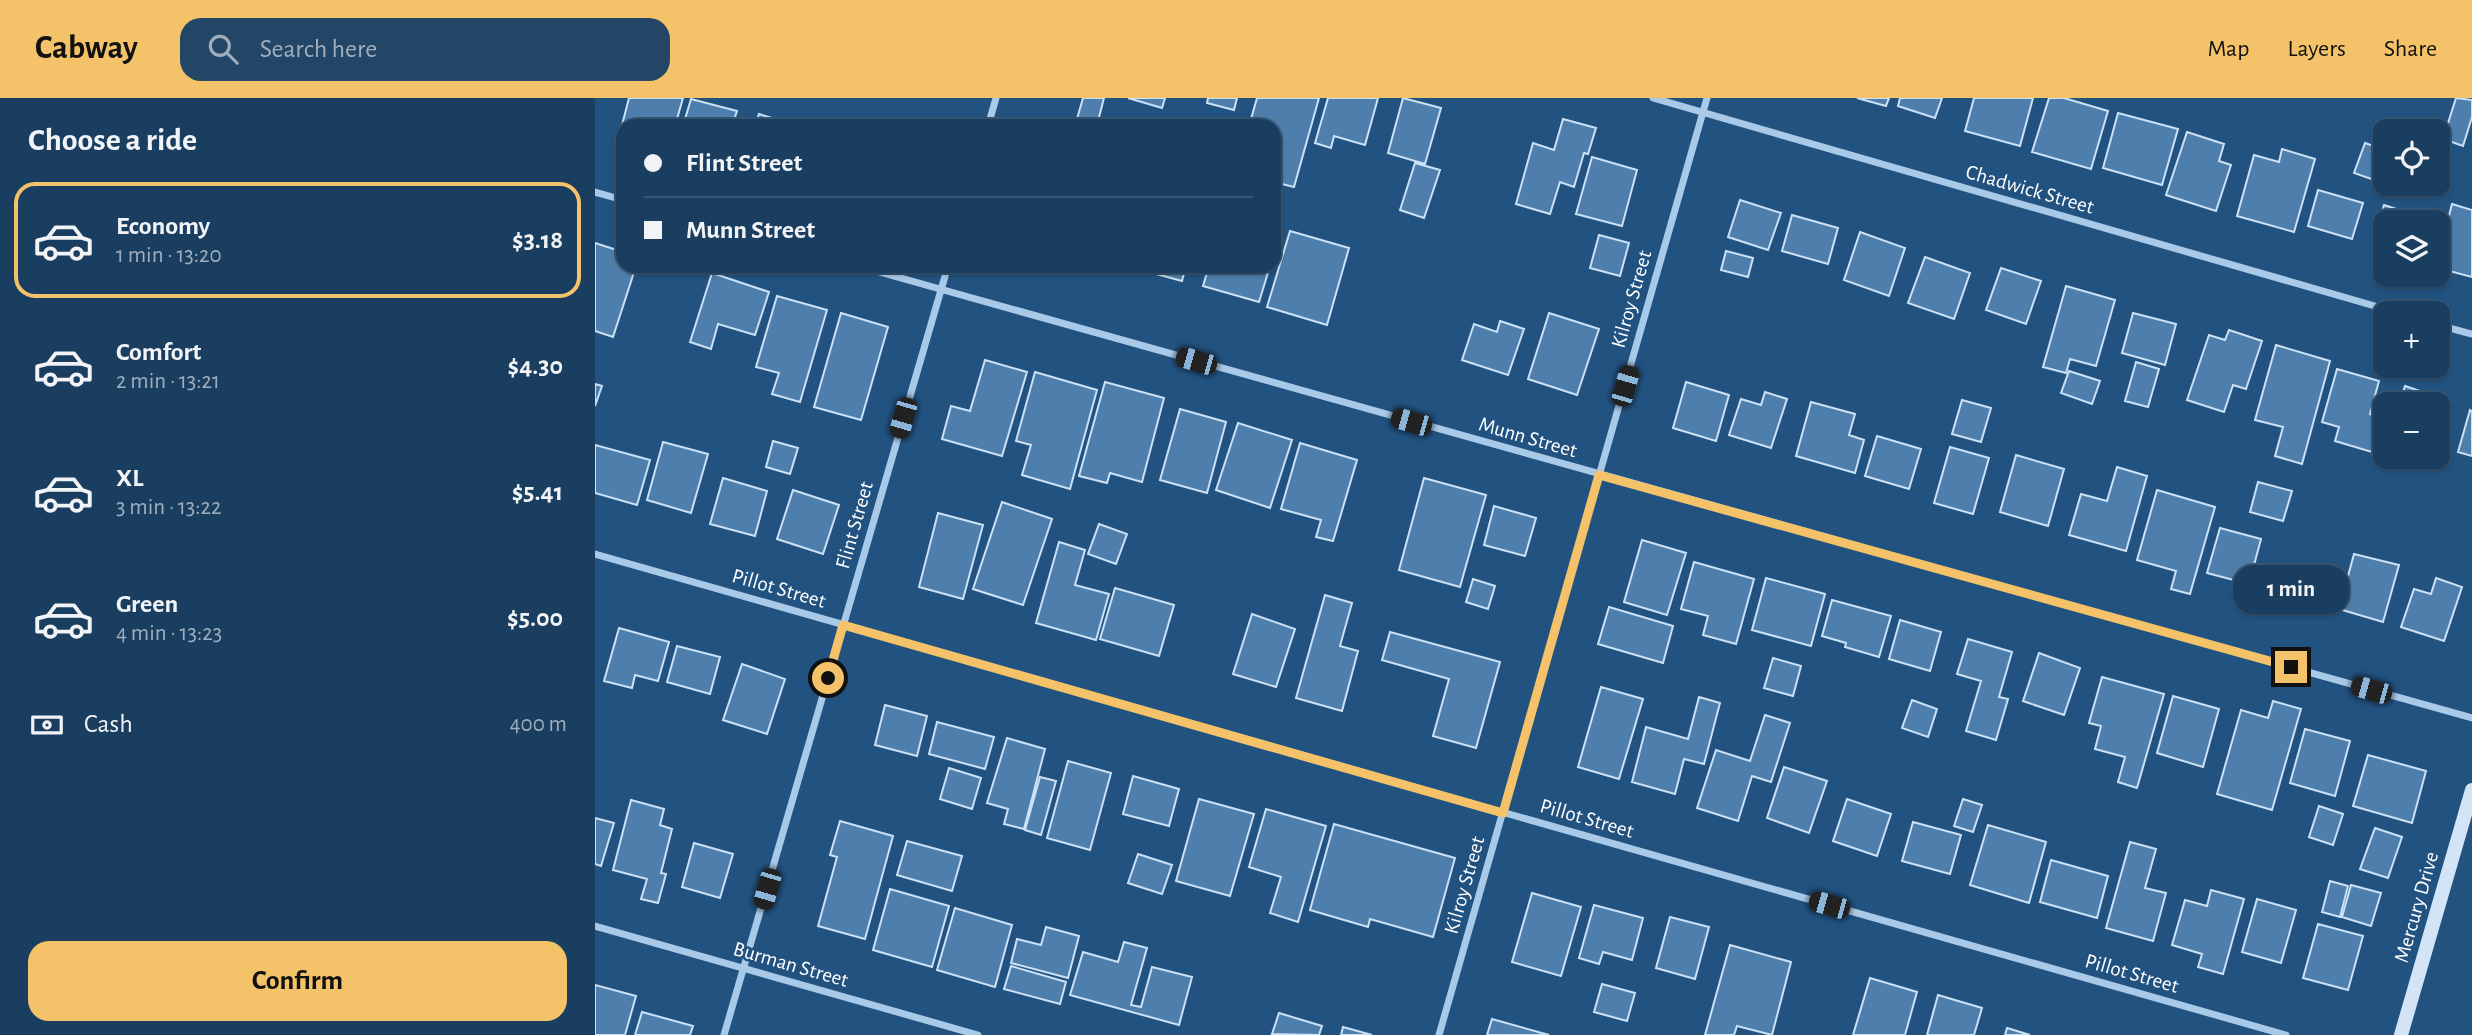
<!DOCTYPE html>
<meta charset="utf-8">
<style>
body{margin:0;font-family:"Alegreya Sans",sans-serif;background:#234566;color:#f1f3f6;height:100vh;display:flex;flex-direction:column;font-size:26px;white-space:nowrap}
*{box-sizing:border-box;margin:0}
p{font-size:23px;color:#9faebd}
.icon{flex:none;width:38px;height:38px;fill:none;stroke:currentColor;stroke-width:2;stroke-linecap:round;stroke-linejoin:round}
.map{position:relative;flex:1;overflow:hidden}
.side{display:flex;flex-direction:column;background:#1a3e60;width:595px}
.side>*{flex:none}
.hud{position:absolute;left:21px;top:21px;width:665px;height:154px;border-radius:21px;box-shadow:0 2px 5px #0004,0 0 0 2px #385775;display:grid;align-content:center;height:154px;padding:0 28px;background:#1a3e60}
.fabs{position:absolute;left:1778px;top:21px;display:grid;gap:14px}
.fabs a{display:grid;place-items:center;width:77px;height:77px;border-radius:14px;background:#1a3e60;box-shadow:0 2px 5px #0004,0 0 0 2px #385775;font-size:35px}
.end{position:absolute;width:32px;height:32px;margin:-16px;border:9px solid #f3c269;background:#111;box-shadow:0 0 0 4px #111}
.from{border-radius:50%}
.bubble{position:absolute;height:49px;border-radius:21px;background:#1a3e60;box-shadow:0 2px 5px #0004,0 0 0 2px #385775;font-size:23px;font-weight:700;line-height:49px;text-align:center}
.car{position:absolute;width:21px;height:42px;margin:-21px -10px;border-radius:9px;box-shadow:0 0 5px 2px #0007;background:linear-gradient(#222 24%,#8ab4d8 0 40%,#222 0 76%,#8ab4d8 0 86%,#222 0)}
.hud b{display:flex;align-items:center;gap:24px;height:66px;font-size:26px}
.hud b+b{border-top:2px solid #385775}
.hud i{width:18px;height:18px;background:#f1f3f6}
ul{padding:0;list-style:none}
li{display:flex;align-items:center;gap:21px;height:116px;margin:0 14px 10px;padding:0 14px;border:4px solid transparent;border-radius:21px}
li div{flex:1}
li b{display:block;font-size:26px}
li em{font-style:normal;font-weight:700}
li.current{border-color:#f3c269}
li>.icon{width:63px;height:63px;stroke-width:1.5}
h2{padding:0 28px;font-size:32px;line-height:84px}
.pay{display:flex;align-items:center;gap:18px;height:77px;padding:0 28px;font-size:26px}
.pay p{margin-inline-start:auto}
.button{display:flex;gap:14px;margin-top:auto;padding:14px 28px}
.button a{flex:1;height:80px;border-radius:21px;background:#f3c269;color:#111;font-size:28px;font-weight:700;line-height:80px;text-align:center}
header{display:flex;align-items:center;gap:42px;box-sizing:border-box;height:98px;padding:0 35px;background:#f3c269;color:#111}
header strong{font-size:33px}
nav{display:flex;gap:38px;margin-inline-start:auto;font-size:24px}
.search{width:490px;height:63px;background:#234566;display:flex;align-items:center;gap:18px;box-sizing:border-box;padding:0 24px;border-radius:21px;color:#9faebd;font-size:26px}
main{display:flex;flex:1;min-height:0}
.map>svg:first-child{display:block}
.building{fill:#4e7eab;stroke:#cbe1f6;stroke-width:2}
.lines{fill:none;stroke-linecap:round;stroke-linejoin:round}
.street{stroke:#a8c9e7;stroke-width:7}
.secondary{stroke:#d2e4f6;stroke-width:14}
.route{stroke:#f3c269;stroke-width:9}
.labels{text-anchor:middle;stroke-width:5;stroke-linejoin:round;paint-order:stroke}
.street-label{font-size:21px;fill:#fff;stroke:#225280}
</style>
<header>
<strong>Cabway</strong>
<div class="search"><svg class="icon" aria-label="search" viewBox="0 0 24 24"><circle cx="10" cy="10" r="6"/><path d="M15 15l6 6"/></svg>Search here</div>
<nav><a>Map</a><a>Layers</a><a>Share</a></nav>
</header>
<main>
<section class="side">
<h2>Choose a ride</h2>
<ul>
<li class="current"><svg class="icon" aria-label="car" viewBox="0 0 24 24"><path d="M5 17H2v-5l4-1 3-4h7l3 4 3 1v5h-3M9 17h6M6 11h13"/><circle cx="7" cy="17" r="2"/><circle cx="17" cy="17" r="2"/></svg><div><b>Economy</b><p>1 min · 13:20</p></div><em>$3.18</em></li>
<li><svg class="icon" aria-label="car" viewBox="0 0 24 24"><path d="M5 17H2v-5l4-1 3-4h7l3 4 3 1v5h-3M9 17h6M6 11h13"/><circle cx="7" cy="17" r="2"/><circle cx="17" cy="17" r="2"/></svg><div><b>Comfort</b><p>2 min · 13:21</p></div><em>$4.30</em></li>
<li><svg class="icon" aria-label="car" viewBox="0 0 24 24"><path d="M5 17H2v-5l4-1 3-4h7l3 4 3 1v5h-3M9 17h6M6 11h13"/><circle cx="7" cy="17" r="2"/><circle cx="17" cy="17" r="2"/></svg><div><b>XL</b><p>3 min · 13:22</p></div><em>$5.41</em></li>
<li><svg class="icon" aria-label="car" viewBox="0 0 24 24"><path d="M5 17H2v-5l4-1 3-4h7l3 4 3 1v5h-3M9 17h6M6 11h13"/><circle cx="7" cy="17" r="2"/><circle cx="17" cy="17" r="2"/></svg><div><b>Green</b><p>4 min · 13:23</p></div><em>$5.00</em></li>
</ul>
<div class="pay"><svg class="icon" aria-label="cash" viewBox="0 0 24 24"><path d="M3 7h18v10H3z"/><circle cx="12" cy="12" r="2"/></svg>Cash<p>400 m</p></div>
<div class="button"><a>Confirm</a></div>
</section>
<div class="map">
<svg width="1877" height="937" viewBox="0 0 1877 937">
<rect width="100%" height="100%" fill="#225280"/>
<path class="building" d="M34,0h54l-8,28h-52v4l-2,-1z
M488,0h21l-7,27 -20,-6z
M533,0h37l-3,10z
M613,0h29l-3,12 -27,-7z
M662,0h62l-25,89 -20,-5 8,-34 -8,-3v-19h-25z
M733,0h50l-13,47 -31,-9 -3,12 -16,-5z
M808,0l38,10 -16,56 -37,-11z
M1262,0h32l-3,8z
M1305,0h42l-7,20 -37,-12z
M1379,0h59l-13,48 -55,-15z
M1454,0h15l44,13 -17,58 -59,-17z
M1861,0l16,2v17l-9,29 -20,-7z
M96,1l46,12 -5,15h-49z
M1523,15l60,16 -16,56 -59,-17z
M164,16l39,12h-43z
M968,21l33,9 -8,26 -4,-1 -10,34 -14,-5 -10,32 -34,-10 17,-61 21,7z
M1592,34l37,12 -5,17 12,4 -15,46 -50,-16z
M1770,45l20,7v18l-5,14 -26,-9z
M1687,51l33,10 -21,73 -57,-16 17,-61 25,7z
M997,59l45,13 -15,56 -46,-12z
M820,65l25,7 -16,48 -24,-8z
M1723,92l45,13 -11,36 -44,-13z
M1145,102l41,13 -13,37 -40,-13z
M1857,106l20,6v67l-34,-9v-10z
M1789,107l43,14 -1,3h-41v26l-13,-4z
M1197,117l46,13 -10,36 -46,-13z
M695,133l59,17 -22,77 -60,-18z
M1265,134l45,16 -16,48 -45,-16z
M1004,137l30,8 -9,33 -30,-8z
M0,145l28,9v14h13l-23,71 -18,-6z
M1131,153l27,7 -5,19 -27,-7z
M1330,159l45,16 -16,46 -46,-16z
M544,168h47l-4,15 -44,-12z
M614,168h61l-11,36 -56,-16z
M1406,170l40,13 -15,43 -40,-14z
M117,175l57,19 -14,43 -37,-11 -7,25 -21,-7z
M1471,188l49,14 -19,66 -26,-7 -4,14 -23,-6z
M182,198l50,14 -27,92 -28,-8 7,-21 -23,-6z
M246,215l47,14 -27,93 -47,-13z
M954,215l50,16 -22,66 -49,-16z
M1538,215l43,11 -11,41 -43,-12z
M905,223l24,8 -16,46 -46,-15 12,-36 23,8z
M1634,232l33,11 -16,48 -13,-4 -9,27 -37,-12 22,-65 16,5z
M1681,247l54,16 -28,103 -27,-8 8,-29 -28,-7z
M390,262l42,12 -25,84 -60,-17 9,-33 19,5z
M1541,264l23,7 -11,38 -23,-6z
M1742,271l42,12 -9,33 12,4 -10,34 -37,-11 4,-14 -17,-5z
M1474,273l31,10 -8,23 -31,-11z
M440,274l62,18 -27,99 -48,-14 9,-30 -15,-4z
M510,284l59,16 -22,84 -32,-9 -3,10 -28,-7z
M1091,284l43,13 -13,46 -43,-13z
M0,286l7,2 -7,20z
M1810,288l44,15 -11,34v-31h-39z
M1170,294l22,7 -16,49 -42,-13 12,-36 20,6z
M1367,302l29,8 -10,34 -29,-8z
M1216,304l44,12 -6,21 15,5 -9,33 -59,-17z
M585,311l46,13 -19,71 -47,-13z
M1875,312l2,1v45l-14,-4z
M643,325l54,17 -22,68 -54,-18z
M1282,338l44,13 -12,40 -44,-13z
M178,343l25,7 -8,26 -24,-7z
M68,344l45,12 -17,59 -44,-13z
M705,345l57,17 -24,81 -17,-4 5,-17 -40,-11z
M0,347l55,15 -13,45 -42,-12z
M1355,349l39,11 -16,56 -39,-11z
M1421,357l48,14 -16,57 -48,-14z
M1522,369l30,9 -21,75 -57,-16 12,-41 26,7z
M128,380l44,13 -12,45 -45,-12z
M829,380l62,17 -26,92 -61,-17z
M1663,384l34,9 -9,30 -33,-9z
M198,392l46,15 -16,49 -46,-15z
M1562,392l58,17 -25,87 -19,-5 5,-18 -39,-11z
M407,404l50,17 -29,86 -50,-16z
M899,408l42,12 -11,38 -41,-11z
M343,415l45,12 -20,74 -44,-12z
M504,426l28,10 -11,30 -28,-10z
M1625,430l41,11 -12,45 -42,-11z
M1047,442l44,13 -19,62 -43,-13z
M464,444l26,8 -10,35 34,9 -13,46 -60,-17z
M1759,456l45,11 -16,57 -44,-13z
M1099,464l60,17 -18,65 -33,-9 5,-19 -27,-7z
M1171,480l59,16 -14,52 -59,-16z
M1841,480l26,9 -18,54 -43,-14 13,-38 17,5z
M878,481l22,7 -7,23 -22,-7z
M520,490l59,17 -15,51 -59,-17z
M730,497l27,8 -12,43 18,5 -16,60 -46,-13z
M1237,502l59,16 -12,41 -34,-10 1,-4 -24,-7z
M1014,509l64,19 -10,37 -65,-19z
M657,516l43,15 -19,58 -43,-13z
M1305,522l41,12 -11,39 -41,-12z
M24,530l50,14 -11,39 -23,-6 -3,13 -28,-7z
M795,534l110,30 -24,86 -43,-12 16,-57 -67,-19z
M1373,541l44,13 -13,45 9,2 -12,41 -30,-9 15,-50 -24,-7z
M82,548l43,11 -10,37 -43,-12z
M1444,555l41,15 -16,47 -41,-14z
M1178,560l28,8 -8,30 -29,-8z
M147,566l43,15 -18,55 -44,-14z
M1507,579l62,17 -27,94 -19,-6 7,-25 -30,-8 6,-23 -12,-3z
M1006,589l42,12 -24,80 -41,-12z
M1578,598l46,13 -16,58 -46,-14z
M1104,599l21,6 -16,61 -20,-5 -9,35 -43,-12 14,-55 42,12z
M1317,602l25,9 -9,28 -26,-9z
M1678,603l28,8 -29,101 -55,-16 24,-84 27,8z
M290,607l42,11 -10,40 -42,-11z
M1170,617l25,8 -19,59 -19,-6 -14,45 -41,-13 19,-58 34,11z
M342,624l57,15 -9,32 -56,-15z
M1710,631l45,12 -15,55 -45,-13z
M412,640l38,11 -21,80 -20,-5 4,-15 -21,-6z
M1773,657l58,16 -14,52 -59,-17z
M473,663l43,12 -21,77 -43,-12z
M1189,669l43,14 -18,52 -42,-15z
M354,670l32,10 -9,31 -32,-10z
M538,678l46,13 -10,37 -46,-12z
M445,679l16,4 -15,54 -16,-5z
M604,701l55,15 -24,82 -54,-15z
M1252,701l44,15 -14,42 -44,-15z
M1368,701l19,6 -9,27 -19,-6z
M36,702l33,9 -4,16 12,4 -11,44 5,1 -8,29 -17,-4 6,-20 -34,-9z
M1724,708l24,8 -10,31 -24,-8z
M671,711l60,17 -28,96 -28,-9 11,-36 -32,-10z
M0,720l19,5 -13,43 -6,-2z
M245,723l53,15 -28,103 -47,-13 19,-69 -7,-2z
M1318,724l48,13 -11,39 -48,-13z
M739,726l121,34 -22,79 -63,-18 -2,8 -58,-17z
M1393,727l58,17 -17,61 -59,-18z
M1780,730l27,9 -14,41 -28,-9z
M312,743l55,15 -10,35 -55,-16z
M1535,744l26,7 -11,39 21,5 -13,48 -47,-13z
M99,745l39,11 -13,44 -38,-11z
M543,756l34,11 -10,29 -34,-11z
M1456,762l57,16 -11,42 -57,-16z
M1735,783l18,5 -8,31 -18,-5z
M1756,787l30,8 -10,33 -29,-9z
M295,791l59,17 -17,61 -59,-17z
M1616,792l33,9 -21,75 -25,-7 4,-13 -30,-9 13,-45 22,6z
M937,795l49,14 -20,69 -49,-14z
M1662,801l39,11 -15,53 -39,-11z
M999,807l49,13 -11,42 -29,-8 -4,12 -20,-6z
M360,810l57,17 -17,62 -58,-17z
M1075,819l39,10 -14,52 -39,-11z
M1723,826l45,12 -15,54 -45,-12z
M451,829l33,9 -11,42 -57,-15 6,-24 24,6z
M529,844l23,6 -16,57 10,2 11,-40 40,10 -13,48 -109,-30 13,-43 35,10z
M1135,847l61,17 -19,73 -35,-9 -3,9h-29z
M416,868l55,16 -6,22 -56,-15z
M1275,880l47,14 -12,43h-52z
M1007,886l33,9 -8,28 -33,-9z
M0,887l41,11 -11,39h-30z
M1343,897l44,13 -8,27h-47z
M47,914l51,14 -3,9h-55z
M684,915l43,13 -3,9 -47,-1z
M897,921l57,16h-62z
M748,929l29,8h-31z
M1412,930l23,7h-25z"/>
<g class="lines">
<path class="street" d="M1058,0l746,215
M393,28l8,-28
M0,94l28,8
M263,168l1614,452
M1843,227l34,9
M0,456l1691,481
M0,828l383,109
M129,937l224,-769
M844,937l268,-937"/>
<path class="secondary" d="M1806,937l71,-245"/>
</g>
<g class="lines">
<path class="route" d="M233,580l15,-53 660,188 96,-338 692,192"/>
</g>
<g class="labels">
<g class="street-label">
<text transform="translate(1435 91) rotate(16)" y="7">Chadwick Street</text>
<text transform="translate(1036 201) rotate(-74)" y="7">Kilroy Street</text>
<text transform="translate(933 339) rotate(16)" y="7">Munn Street</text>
<text transform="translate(259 427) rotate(-74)" y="7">Flint Street</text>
<text transform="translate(184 490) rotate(16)" y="7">Pillot Street</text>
<text transform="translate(992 720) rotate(16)" y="7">Pillot Street</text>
<text transform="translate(869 787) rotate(-74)" y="7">Kilroy Street</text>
<text transform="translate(1821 809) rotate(-74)" y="7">Mercury Drive</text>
<text transform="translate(196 866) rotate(16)" y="7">Burman Street</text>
<text transform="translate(1537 875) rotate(16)" y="7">Pillot Street</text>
</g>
</g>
</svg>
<div class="fabs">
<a><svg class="icon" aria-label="locate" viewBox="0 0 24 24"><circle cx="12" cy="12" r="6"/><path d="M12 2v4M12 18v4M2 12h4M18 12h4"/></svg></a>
<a><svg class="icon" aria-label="layers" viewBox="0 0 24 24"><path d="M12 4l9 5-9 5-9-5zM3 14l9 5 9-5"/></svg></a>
<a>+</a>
<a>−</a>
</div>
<i class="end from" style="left:233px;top:580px"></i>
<i class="end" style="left:1696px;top:569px"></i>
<div class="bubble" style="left:1638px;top:467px;width:116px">1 min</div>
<i class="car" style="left:601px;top:263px;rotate:286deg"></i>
<i class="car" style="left:1030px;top:288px;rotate:16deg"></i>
<i class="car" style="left:308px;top:320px;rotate:196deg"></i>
<i class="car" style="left:816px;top:324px;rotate:286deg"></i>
<i class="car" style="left:1776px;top:592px;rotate:286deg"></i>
<i class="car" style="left:172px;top:791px;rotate:196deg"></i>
<i class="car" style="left:1234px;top:807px;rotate:286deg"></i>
<div class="hud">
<b><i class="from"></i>Flint Street</b>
<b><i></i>Munn Street</b>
</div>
</div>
</main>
